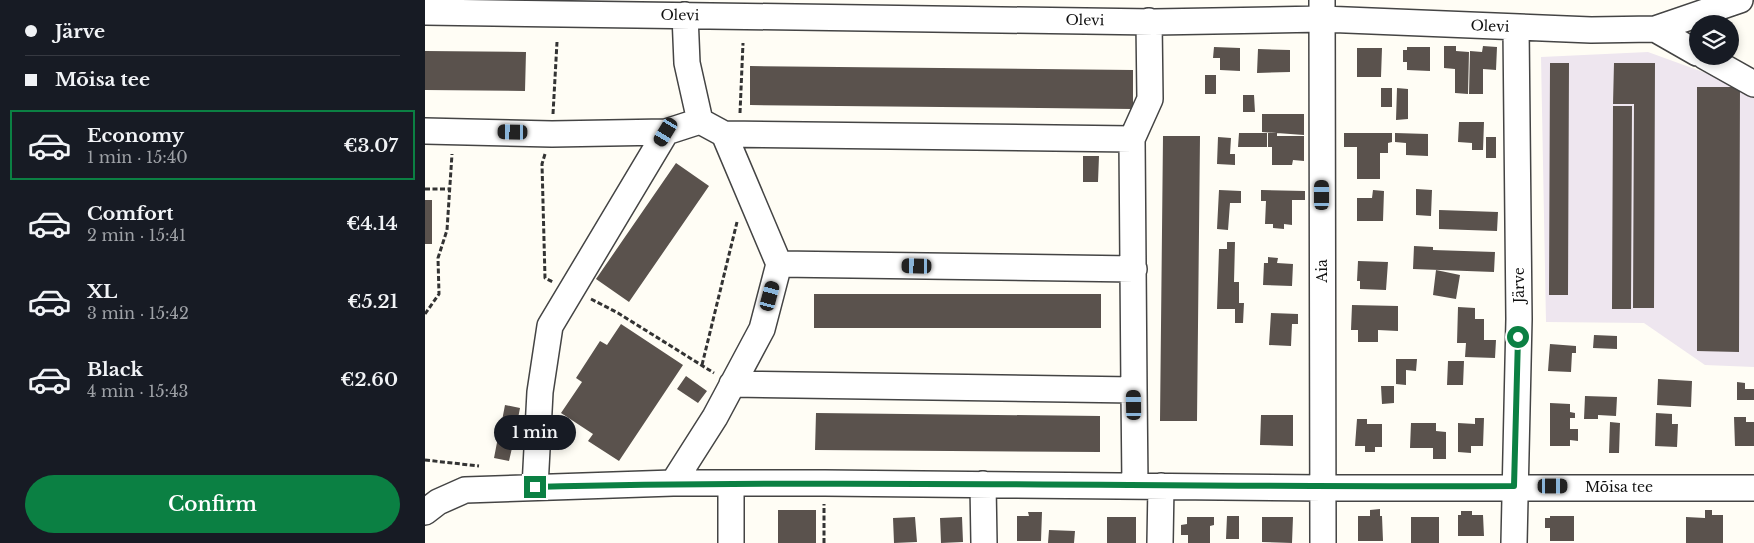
<!DOCTYPE html>
<meta charset="utf-8">
<style>
body{margin:0;font-family:"Libre Baskerville",serif;background:#242831;color:#f1f3f6;height:100vh;display:flex;flex-direction:column;font-size:19px;white-space:nowrap}
*{box-sizing:border-box;margin:0}
p{font-size:16px;color:#9ea1a6}
.icon{flex:none;width:28px;height:28px;fill:none;stroke:currentColor;stroke-width:2;stroke-linecap:round;stroke-linejoin:round}
.map{position:relative;flex:1;overflow:hidden}
.panel{display:flex;flex-direction:column;background:#171b24;width:425px}
.panel>*{flex:none}
.guide{display:grid;align-content:center;height:110px;padding:0 25px;background:#171b24}
.tools{position:absolute;left:1264px;top:15px;display:grid;gap:10px}
.tools a{display:grid;place-items:center;width:50px;height:50px;border-radius:50%;background:#171b24;box-shadow:0 2px 8px #0003;font-size:25px}
.end{position:absolute;width:22px;height:22px;margin:-11px;border:6px solid #0b8043;background:#fff;box-shadow:0 0 0 2px #fff}
.from{border-radius:50%}
.bubble{position:absolute;height:35px;border-radius:18px;background:#171b24;box-shadow:0 2px 8px #0003;font-size:16px;font-weight:600;line-height:35px;text-align:center}
.car{position:absolute;width:15px;height:30px;margin:-15px -8px;border-radius:6px;box-shadow:0 0 4px 1px #0007;background:linear-gradient(#222 24%,#8ab4d8 0 40%,#222 0 76%,#8ab4d8 0 86%,#222 0)}
.guide b{display:flex;align-items:center;gap:18px;height:48px;font-size:19px}
.guide b+b{border-top:1px solid #363941}
.guide i{width:12px;height:12px;background:#f1f3f6}
ul{padding:0;list-style:none}
li{display:flex;align-items:center;gap:15px;height:70px;margin:0 10px 8px;padding:0 15px;border:2px solid transparent;border-radius:0px}
li div{flex:1}
li b{display:block;font-size:19px}
li em{font-style:normal;font-weight:600}
li.on{border-color:#0b8043}
li>.icon{width:45px;height:45px;stroke-width:1.5}
.cta{display:flex;gap:10px;margin-top:auto;padding:10px 25px}
.cta a{flex:1;height:58px;border-radius:30px;background:#0b8043;color:#fff;font-size:20px;font-weight:600;line-height:58px;text-align:center}
main{display:flex;flex:1;min-height:0}
.map>svg:first-child{display:block}
.industrial{fill:#eee6ef}
.building{fill:#5a524d}
.lines{fill:none;stroke-linecap:round;stroke-linejoin:round}
.minor-casing{stroke:#444;stroke-width:28}
.path{stroke:#333;stroke-width:3;stroke-dasharray:5 2.5;stroke-linecap:butt}
.minor{stroke:#fff;stroke-width:25}
.route{stroke:#0b8043;stroke-width:6}
.labels{text-anchor:middle;stroke-width:5;stroke-linejoin:round;paint-order:stroke}
.street-label{font-size:14px;fill:#111;stroke:#fff}
</style>
<main>
<section class="panel">
<div class="guide">
<b><i class="from"></i>Järve</b>
<b><i></i>Mõisa tee</b>
</div>
<ul>
<li class="on"><svg class="icon" aria-label="car" viewBox="0 0 24 24"><path d="M5 17H2v-5l4-1 3-4h7l3 4 3 1v5h-3M9 17h6M6 11h13"/><circle cx="7" cy="17" r="2"/><circle cx="17" cy="17" r="2"/></svg><div><b>Economy</b><p>1 min · 15:40</p></div><em>€3.07</em></li>
<li><svg class="icon" aria-label="car" viewBox="0 0 24 24"><path d="M5 17H2v-5l4-1 3-4h7l3 4 3 1v5h-3M9 17h6M6 11h13"/><circle cx="7" cy="17" r="2"/><circle cx="17" cy="17" r="2"/></svg><div><b>Comfort</b><p>2 min · 15:41</p></div><em>€4.14</em></li>
<li><svg class="icon" aria-label="car" viewBox="0 0 24 24"><path d="M5 17H2v-5l4-1 3-4h7l3 4 3 1v5h-3M9 17h6M6 11h13"/><circle cx="7" cy="17" r="2"/><circle cx="17" cy="17" r="2"/></svg><div><b>XL</b><p>3 min · 15:42</p></div><em>€5.21</em></li>
<li><svg class="icon" aria-label="car" viewBox="0 0 24 24"><path d="M5 17H2v-5l4-1 3-4h7l3 4 3 1v5h-3M9 17h6M6 11h13"/><circle cx="7" cy="17" r="2"/><circle cx="17" cy="17" r="2"/></svg><div><b>Black</b><p>4 min · 15:43</p></div><em>€2.60</em></li>
</ul>
<div class="cta"><a>Confirm</a></div>
</section>
<div class="map">
<svg width="1329" height="543" viewBox="0 0 1329 543">
<rect width="100%" height="100%" fill="#fffdf5"/>
<path class="industrial" d="M1223,52l88,32 18,11v272l-49,-2 -61,-42 -98,-1 -5,-265z"/>
<path class="building" d="M1019,46h12v5l13,1 -1,42 -13,-1v-24l-11,-1z
M1058,46l14,1 -1,23 -13,-1v25h-14l1,-43 12,1z
M789,47l26,1v23l-20,-1v-12h-7z
M982,47h23v24l-23,-1v-8h-4v-12h4z
M932,48h25l-1,29h-24z
M833,49l32,1v22l-33,1z
M0,51l101,1 -1,39 -100,-1z
M1125,63h19l-1,232h-19z
M1189,63h41l-1,245h-21l1,-204h-21z
M325,66l383,4v39l-383,-4z
M780,75h11v19h-11z
M1272,87h43l-1,265 -42,-1z
M956,88h11v19h-11z
M972,88l11,1v30l-12,1z
M818,95h11l1,17h-12z
M1188,106h19l-1,203h-19z
M837,114h42v21l-42,-3z
M1034,122h25l-1,28h-11v-7l-14,-1z
M814,133h28v14h-29z
M843,133h9v3h27v25l-11,-1 -1,5h-20v-18h-4z
M919,133h48v9l-4,1v10h-8v26h-23v-32h-13z
M970,133l33,1v22l-22,-1v-12l-11,-1z
M738,136h37l-3,285h-37z
M793,137l13,1 -1,16h5v11l-18,-1z
M1061,137h10v21h-10z
M658,156h16l-1,26h-15z
M251,163l33,23 -80,116 -33,-23z
M991,189l16,1 -1,26 -15,-1z
M794,190l22,1v12h-11l-2,27 -11,-1z
M836,190l44,1v9h-13v25l-8,-1v5l-11,-1v-4h-8l1,-23h-5z
M948,190l11,1 -1,30h-26v-23h15z
M0,200h7v44h-7z
M1014,210l59,2 -1,19 -58,-2z
M802,242h8l-1,40h5v21h5l-1,20h-8v-14h-18l2,-60h8z
M989,246l19,1v3l62,2 -1,20 -81,-3z
M843,257l10,1 -1,5 16,1 -1,22 -29,-1 1,-22h4z
M933,261l30,1 -2,28 -26,-1v-8h-3z
M1011,270l24,5 -4,24 -23,-4z
M389,294h287v34h-287z
M927,305l46,1v25l-20,-1v12h-20v-12h-7z
M1033,307l17,1v11h9v21h12l-1,18 -30,-1 1,-14h-9z
M846,313l27,1v10h-6l-1,22 -22,-1z
M196,324l62,41 -64,96 -31,-20 5,-7 -32,-21 21,-31 -6,-4 24,-37 7,4z
M1169,335l23,1v13l-24,-1z
M1125,344l26,2v7h-4l-1,19 -23,-1z
M971,359h21l-1,12 -10,-1v15l-10,-1z
M1023,361h16l-1,24h-16z
M261,376l21,15 -9,12 -21,-14z
M1233,379l34,2 -1,26 -34,-2z
M1312,382l8,1v6h9v11h-17z
M956,386h13v17l-12,1z
M1160,396l32,1 -1,19 -18,-1v4h-14z
M1125,403l20,1v8l5,1v5h-5v11h8v12l-8,-1v6h-20z
M80,405l15,3 -5,26 -15,-3z
M391,413l284,3v36l-285,-2z
M1231,413l16,1v10h6l-1,23 -22,-1z
M836,415h32v31l-33,-1z
M1309,417h12v5h8v24h-19z
M1050,418h9l-1,28h-12v7l-13,-1v-29l17,1z
M932,419h10v5h15v23h-7v5h-10v-6h-10z
M1185,422l10,1 -1,30h-10z
M986,423h25v8l10,1v27h-13v-11h-23z
M74,432l16,3 -6,26 -15,-3z
M955,509v7h2l1,25h-25v-25h12v-6z
M353,510h38v33h-38z
M1280,510h7v5h11v28h-37v-26l19,1z
M1036,511h11v4h11l1,21h-26v-21h3z
M603,512h14l-1,29h-24v-25h12z
M802,516h12v23h-13z
M1125,516h24v25h-24v-13h-5v-10h5z
M490,517l2,25 -23,1 -1,-25z
M537,517l1,25 -22,1 -1,-25z
M682,517h29v26h-29z
M762,517h27v8l-4,1v17h-22v-8h-7v-10l6,-1z
M837,517h31l-1,26 -30,-1z
M986,517h28v26h-28z
M624,530l26,1 -1,12h-26z"/>
<g class="lines">
<g class="minor-casing">
<path id="minor" d="M897,0l1,543
M0,12l729,10 168,-3 269,11 64,-1 85,-29
M1230,29l42,24
M1279,56l50,28
M0,131l127,3 114,-2
M299,134l408,5
M354,264l355,5
M307,384l402,6 1,96
M709,390l-2,-251 18,-40 -1,-78
M248,483l42,-66 47,-88 17,-65 -55,-130 -24,-13 -13,-58 -2,-48
M558,484l1,59
M110,487l5,-95 10,-66 116,-194 34,-11
M0,512l13,-10 27,-12 208,-7h152l497,5h432
M306,543v-59
M735,543l1,-57
M1089,543l5,-224 -3,-292"/>
</g>
<path class="path" d="M315,113l3,-70
M128,114l4,-72
M120,154l-3,10 3,114 8,4
M0,189h25
M166,299l27,14 96,60
M0,314l14,-20 -1,-36 9,-28 5,-76
M277,365l35,-143
M0,460l54,6
M399,543v-39"/>
<use href="#minor" class="minor"/>
</g>
<g class="lines">
<path class="route" d="M110,487c326,-8 653,1 979,-1l4,-149"/>
</g>
<g class="labels">
<g class="street-label">
<text transform="translate(255 15) rotate(1)" y="5">Olevi</text>
<text transform="translate(660 20) rotate(1)" y="5">Olevi</text>
<text transform="translate(1065 26) rotate(2)" y="5">Olevi</text>
<text transform="translate(897 271) rotate(-90)" y="5">Aia</text>
<text transform="translate(1094 285) rotate(-90)" y="5">Järve</text>
<text x="1194" y="492">Mõisa tee</text>
</g>
</g>
</svg>
<div class="tools">
<a><svg class="icon" aria-label="layers" viewBox="0 0 24 24"><path d="M12 4l9 5-9 5-9-5zM3 14l9 5 9-5"/></svg></a>
</div>
<i class="end from" style="left:1093px;top:337px"></i>
<i class="end" style="left:110px;top:487px"></i>
<div class="bubble" style="left:69px;top:415px;width:82px">1 min</div>
<i class="car" style="left:88px;top:132px;rotate:271deg"></i>
<i class="car" style="left:241px;top:132px;rotate:211deg"></i>
<i class="car" style="left:897px;top:195px;rotate:0deg"></i>
<i class="car" style="left:492px;top:266px;rotate:271deg"></i>
<i class="car" style="left:345px;top:296px;rotate:15deg"></i>
<i class="car" style="left:709px;top:405px;rotate:359deg"></i>
<i class="car" style="left:1128px;top:486px;rotate:90deg"></i>
</div>
</main>
